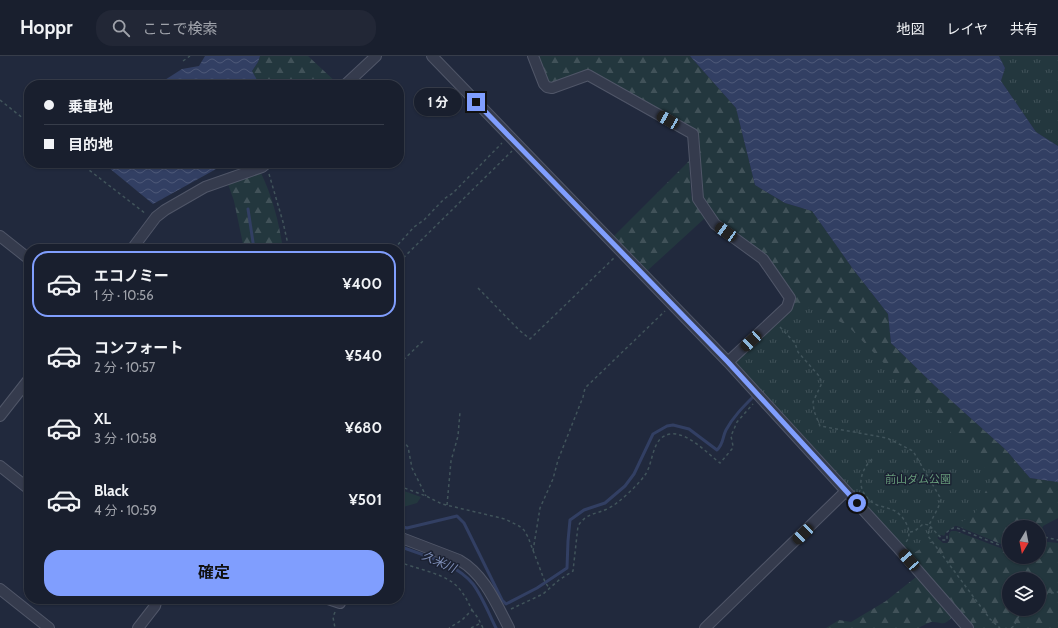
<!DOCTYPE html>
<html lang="ja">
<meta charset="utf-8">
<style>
body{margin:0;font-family:Cabin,"Noto Sans JP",sans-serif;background:#222736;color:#f1f3f6;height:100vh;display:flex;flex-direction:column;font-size:15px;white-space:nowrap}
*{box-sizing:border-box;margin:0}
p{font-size:13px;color:#9fa2aa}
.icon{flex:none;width:22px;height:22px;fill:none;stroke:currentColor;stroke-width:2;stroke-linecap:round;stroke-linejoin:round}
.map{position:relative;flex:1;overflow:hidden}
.panel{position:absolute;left:24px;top:188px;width:380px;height:360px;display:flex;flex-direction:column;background:#191f2e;border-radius:16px;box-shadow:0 1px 3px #0004,0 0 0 1px #373d4a}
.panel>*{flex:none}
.top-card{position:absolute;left:24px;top:24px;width:380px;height:88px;border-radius:16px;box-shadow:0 1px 3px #0004,0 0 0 1px #373d4a;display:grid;align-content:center;height:88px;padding:0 20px;background:#191f2e}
.needle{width:26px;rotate:190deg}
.controls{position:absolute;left:1002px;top:464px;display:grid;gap:8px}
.controls a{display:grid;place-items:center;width:44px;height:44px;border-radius:50%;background:#191f2e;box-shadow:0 1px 3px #0004,0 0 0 1px #373d4a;font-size:20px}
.end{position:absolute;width:18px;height:18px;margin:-9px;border:5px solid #809efe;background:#111;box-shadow:0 0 0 2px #111}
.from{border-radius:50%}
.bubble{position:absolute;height:28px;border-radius:14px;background:#191f2e;box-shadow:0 1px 3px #0004,0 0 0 1px #373d4a;font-size:13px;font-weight:700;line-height:28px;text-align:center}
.car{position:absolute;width:12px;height:24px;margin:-12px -6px;border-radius:5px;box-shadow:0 0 3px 1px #0007;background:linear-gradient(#222 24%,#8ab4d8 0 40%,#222 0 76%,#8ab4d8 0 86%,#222 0)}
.top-card b{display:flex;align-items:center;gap:14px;height:38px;font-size:15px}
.top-card b+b{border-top:1px solid #373d4a}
.top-card i{width:10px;height:10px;background:#f1f3f6}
ul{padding:7px 0 0;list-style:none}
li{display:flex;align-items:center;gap:12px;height:66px;margin:0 8px 6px;padding:0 12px;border:2px solid transparent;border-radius:16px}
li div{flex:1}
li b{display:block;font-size:15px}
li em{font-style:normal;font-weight:700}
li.selected{border-color:#809efe}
li>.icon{width:36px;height:36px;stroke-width:1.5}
.primary-button{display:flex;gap:8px;margin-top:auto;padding:8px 20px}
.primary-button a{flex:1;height:46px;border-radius:16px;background:#809efe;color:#111;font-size:16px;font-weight:700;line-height:46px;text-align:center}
header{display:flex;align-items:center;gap:24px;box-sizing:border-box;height:56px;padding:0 20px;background:#191f2e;border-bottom:1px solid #373d4a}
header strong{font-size:19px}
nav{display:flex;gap:22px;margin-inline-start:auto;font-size:14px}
.search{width:280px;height:36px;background:#222736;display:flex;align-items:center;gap:10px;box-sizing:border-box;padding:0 14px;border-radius:16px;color:#9fa2aa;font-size:15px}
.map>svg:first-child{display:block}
.forest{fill:url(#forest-firs);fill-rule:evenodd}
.park{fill:url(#park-tufts)}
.water{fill:url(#water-waves)}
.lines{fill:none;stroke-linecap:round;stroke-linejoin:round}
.stream{stroke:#323f63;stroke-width:3}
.minor-casing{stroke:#505668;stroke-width:12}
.path{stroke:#41545b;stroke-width:1.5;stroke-dasharray:3 3;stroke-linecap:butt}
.minor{stroke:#353b4d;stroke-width:10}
.route{stroke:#809efe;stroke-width:5}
.labels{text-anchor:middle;stroke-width:3;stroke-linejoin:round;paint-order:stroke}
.park-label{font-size:11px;fill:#669b7a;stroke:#1b2132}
.water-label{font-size:12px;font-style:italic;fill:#7e8eb7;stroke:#1b2132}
</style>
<header>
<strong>Hoppr</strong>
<div class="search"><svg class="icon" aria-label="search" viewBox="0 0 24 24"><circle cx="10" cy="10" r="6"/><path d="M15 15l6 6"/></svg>ここで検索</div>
<nav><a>地図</a><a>レイヤ</a><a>共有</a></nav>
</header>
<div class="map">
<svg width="1058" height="572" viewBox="0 0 1058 572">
<defs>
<pattern id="forest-firs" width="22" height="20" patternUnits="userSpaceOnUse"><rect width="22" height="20" fill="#23373e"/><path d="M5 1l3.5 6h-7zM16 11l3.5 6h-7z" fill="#415259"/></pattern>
<pattern id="park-tufts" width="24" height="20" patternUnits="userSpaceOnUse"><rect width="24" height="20" fill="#23373e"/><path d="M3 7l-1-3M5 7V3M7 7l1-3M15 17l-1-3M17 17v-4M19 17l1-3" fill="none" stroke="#415259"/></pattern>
<pattern id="water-waves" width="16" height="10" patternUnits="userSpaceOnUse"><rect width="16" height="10" fill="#323f63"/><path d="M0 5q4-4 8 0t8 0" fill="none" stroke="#4d5878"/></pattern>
</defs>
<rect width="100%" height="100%" fill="#21293d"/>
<path class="forest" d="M260,0h48l31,29h-87l4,-5 -4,-9 6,-9z
M536,0h154l46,52 19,77 30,18 27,8 41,58 35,45 3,29 44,43 71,64 24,28 28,4v36l-15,8 -2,9h-2v-8h-30v18l-8,-1 -44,-18 -5,-1 -6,3 -1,7 -2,1 -11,-12 -143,-216 -23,-50 -49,-36 -16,-24 -5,-66 -104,-58 -44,11z
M689,105l2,34 14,23 -58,53 -34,-34z
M260,115c12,24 19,51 23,78h-39l-10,-48 -6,-17z
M399,433l2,1 20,7 -4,6 -14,4 -4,-2z
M951,475h5l47,18h6v8h30v-16l19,2v85h-84l-69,-79 26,-17 12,11h4l2,-2v-7zM1009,523h30v30h-30z
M916,521l36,40c-10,11 -9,4 -21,5 -3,1 -9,4 -12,6h-93l13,-8 12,2 35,-21z"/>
<path class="park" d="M999,0h59v90l-22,-14 -35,-51 4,-13z
M797,246l50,23 146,151 -18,37 -64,42 -176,-192v-3z"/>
<path class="water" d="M205,0h55l-2,6 -6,9 5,9 -5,5h-95l25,-16 17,-3z
M690,0h309l6,12 -4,13 35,51 22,14v336l-28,-4 -24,-28 -71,-64 -44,-43 -3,-29 -35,-45 -41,-58 -27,-8 -30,-18 -19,-77z
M103,107h124l-74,41z"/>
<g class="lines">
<path class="stream" d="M248,153l6,40
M399,470l8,2 50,-12 7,7 38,77 4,4 31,-16 30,-20 1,-27 2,-21 14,-10 21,-7 20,-17 9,-12 19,-40 14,-8 6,-1 16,4 28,21c7,-7 5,-12 9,-20 7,-13 17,-23 27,-33
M399,490c25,10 56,16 74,38 9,12 16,30 23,44"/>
<g class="minor-casing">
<path id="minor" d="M432,0l296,306 171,187 69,79
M533,0l11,28 3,3 5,1 36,-13 105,59 5,65 17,25 48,35 27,39 -3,9 -59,55
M345,29l31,-29
M0,180l29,23
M132,193l24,-32 9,-7 40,-23 57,-20 5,-4
M0,360l29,-37
M0,410l29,23
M399,481l60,23c25,14 37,43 50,68
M0,533l49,39
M328,543l12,4 2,-4
M138,572l17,-22 2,-7
M705,572l141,-137"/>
</g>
<path class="path" d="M183,5l7,-5
M0,44l29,23
M80,107l66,51
M269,118l14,48 6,27
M394,193l20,-22 10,-7 20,-21 9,-6 49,-50
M399,206l113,-111
M478,232l41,42 11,9 85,-82
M780,271l15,16 3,9 22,25 1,8 -8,17 1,9 6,15 67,12 26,13 28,48 -3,9 -9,17 14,15h4v-8l6,-4h4l42,17 10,2
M399,308l24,-23
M399,379l9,12 4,21 14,28
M872,403c-15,15 -16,35 5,46 6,2 12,3 18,6 9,5 19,21 11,31
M399,430l27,10 16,8 63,15 14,7 5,4 4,7 17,45 4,6
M447,449l4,-44 7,-25 2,-24
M932,472h-3l-1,8 62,83 10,9
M910,476l5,-1 8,-7 6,1
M1039,482l5,-1 14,3
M533,495l7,-43 13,-29 5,-19 25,-63 2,-9 80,-77
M399,506c16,6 40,11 53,20 10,7 15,18 20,28l-10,10 -13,8
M1039,539l19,-3
M511,553l32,-15 16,-14 14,-9 5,-45c9,-14 18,-11 31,-18 10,-5 29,-23 36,-33 9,-12 6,-39 26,-41 17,-2 37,20 49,29l12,-14 1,-3 -2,-10 6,-14 16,-18
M472,554l6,8 5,10
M335,556l-2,5 2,11
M471,572l10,-5
M1011,572l3,-2 8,-17"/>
<use href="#minor" class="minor"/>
</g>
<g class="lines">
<path class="route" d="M476,46l252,260 129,141"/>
</g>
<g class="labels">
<g class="park-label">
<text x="918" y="427">前山ダム公園</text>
</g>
<g class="water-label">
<text transform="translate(439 506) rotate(24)" y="4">久米川</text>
</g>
</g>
</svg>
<div class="controls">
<a><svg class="needle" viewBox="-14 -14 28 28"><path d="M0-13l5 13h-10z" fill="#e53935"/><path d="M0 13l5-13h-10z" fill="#9fa2aa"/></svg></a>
<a><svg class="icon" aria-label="layers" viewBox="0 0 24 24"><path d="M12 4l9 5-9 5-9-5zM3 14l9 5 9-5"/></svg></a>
</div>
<i class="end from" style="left:857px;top:447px"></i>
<i class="end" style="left:476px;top:46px"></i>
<div class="bubble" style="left:414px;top:32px;width:48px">1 分</div>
<i class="car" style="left:668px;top:64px;rotate:300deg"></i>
<i class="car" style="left:726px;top:176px;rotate:305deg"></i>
<i class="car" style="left:751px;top:285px;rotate:227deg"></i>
<i class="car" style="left:803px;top:478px;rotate:226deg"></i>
<i class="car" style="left:909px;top:504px;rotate:319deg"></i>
<div class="top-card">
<b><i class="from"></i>乗車地</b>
<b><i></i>目的地</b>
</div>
<section class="panel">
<ul>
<li class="selected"><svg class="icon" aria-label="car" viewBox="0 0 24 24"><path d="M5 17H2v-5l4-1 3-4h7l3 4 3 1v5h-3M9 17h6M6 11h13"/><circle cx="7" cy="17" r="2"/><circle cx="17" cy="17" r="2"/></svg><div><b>エコノミー</b><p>1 分 · 10:56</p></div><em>¥400</em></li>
<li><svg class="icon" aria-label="car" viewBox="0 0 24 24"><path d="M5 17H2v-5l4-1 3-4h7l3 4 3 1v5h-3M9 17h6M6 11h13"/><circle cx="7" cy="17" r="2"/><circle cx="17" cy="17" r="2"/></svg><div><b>コンフォート</b><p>2 分 · 10:57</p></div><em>¥540</em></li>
<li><svg class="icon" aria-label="car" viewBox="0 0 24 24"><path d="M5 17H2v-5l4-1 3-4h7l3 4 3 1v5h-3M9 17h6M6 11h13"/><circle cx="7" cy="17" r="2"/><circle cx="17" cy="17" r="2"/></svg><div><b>XL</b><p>3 分 · 10:58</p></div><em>¥680</em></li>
<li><svg class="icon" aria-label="car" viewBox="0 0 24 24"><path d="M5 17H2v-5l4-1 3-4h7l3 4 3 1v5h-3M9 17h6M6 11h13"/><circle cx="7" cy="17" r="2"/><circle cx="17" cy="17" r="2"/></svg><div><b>Black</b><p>4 分 · 10:59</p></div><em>¥501</em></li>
</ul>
<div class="primary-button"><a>確定</a></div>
</section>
</div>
